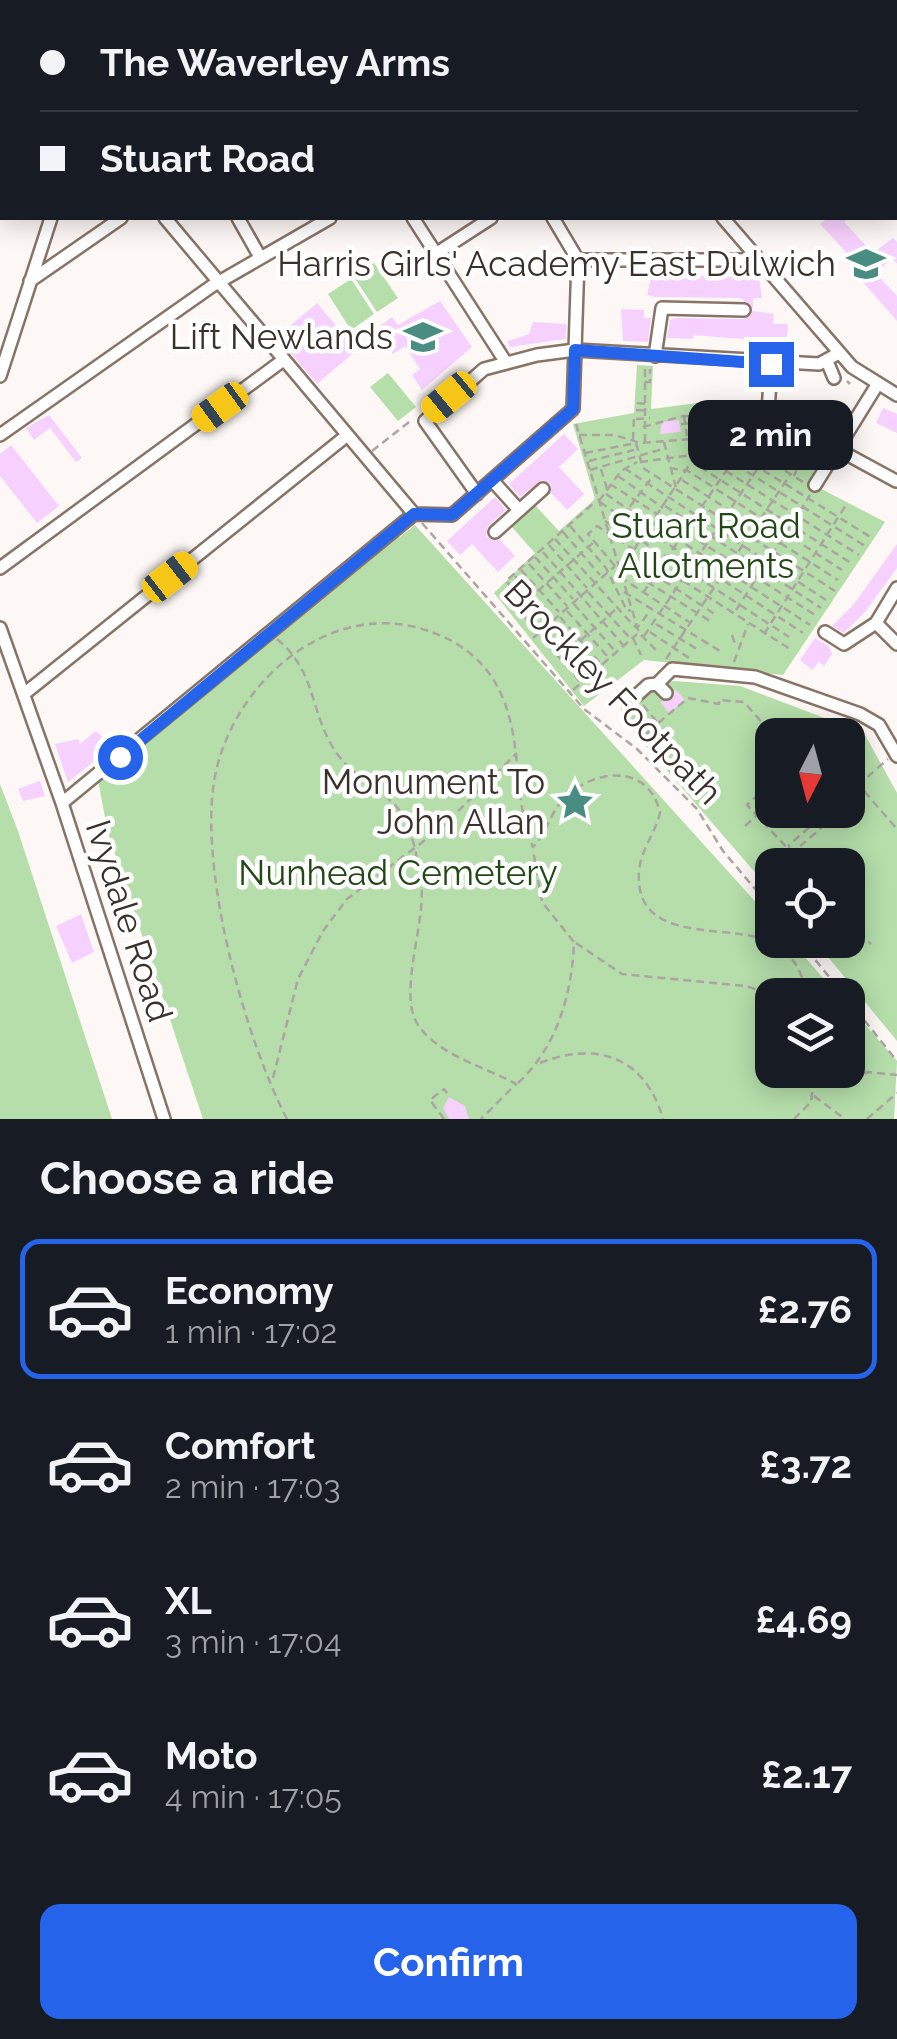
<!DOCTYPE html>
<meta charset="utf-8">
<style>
body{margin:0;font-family:Raleway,sans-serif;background:#242831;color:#f1f3f6;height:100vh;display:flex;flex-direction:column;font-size:38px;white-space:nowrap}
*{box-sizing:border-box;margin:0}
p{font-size:32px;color:#9ea1a6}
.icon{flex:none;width:55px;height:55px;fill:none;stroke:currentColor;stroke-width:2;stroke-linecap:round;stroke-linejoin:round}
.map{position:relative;height:1119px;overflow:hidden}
.details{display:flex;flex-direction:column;background:#171b24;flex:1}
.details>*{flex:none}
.top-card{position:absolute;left:0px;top:0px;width:898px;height:220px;box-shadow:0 5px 25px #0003;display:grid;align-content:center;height:220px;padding:0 40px;background:#171b24}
.needle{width:65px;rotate:186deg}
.fabs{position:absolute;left:755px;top:718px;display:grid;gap:20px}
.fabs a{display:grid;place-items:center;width:110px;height:110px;border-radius:20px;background:#171b24;box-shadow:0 5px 25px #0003;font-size:50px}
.end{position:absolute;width:45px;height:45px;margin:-22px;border:12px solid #2563eb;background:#fff;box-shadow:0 0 0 5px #fff}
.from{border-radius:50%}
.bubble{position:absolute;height:70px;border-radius:20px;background:#171b24;box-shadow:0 5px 25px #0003;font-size:32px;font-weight:700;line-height:70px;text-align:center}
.car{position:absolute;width:30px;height:60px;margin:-30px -15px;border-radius:12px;box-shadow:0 0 8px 2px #0007;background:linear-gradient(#f5c518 24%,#345 0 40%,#f5c518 0 76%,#345 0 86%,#f5c518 0)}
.top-card b{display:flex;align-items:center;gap:35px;height:95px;font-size:38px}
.top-card b+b{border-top:2px solid #363941}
.top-card i{width:25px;height:25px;background:#f1f3f6}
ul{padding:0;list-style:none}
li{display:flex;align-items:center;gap:30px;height:140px;margin:0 20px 15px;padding:0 20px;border:5px solid transparent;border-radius:20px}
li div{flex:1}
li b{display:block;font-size:38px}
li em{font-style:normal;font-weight:700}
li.current{border-color:#2563eb}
li>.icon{width:90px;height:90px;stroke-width:1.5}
h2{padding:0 40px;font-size:45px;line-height:120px}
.cta{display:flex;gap:20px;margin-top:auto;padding:20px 40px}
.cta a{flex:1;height:115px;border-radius:20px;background:#2563eb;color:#fff;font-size:40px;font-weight:700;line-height:115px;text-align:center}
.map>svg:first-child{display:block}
.green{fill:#b5deaa;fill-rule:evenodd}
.building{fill:#f7d1fd}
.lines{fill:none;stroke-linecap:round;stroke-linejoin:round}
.minor-casing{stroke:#887366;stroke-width:16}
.path{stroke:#aca5a1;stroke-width:2.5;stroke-dasharray:8 5;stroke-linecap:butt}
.minor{stroke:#fff;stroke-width:11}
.route{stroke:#2563eb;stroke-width:12}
.labels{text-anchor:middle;stroke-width:9;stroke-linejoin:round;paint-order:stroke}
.poi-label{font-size:35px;fill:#3a312b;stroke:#fff;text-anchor:end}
.park-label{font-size:35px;fill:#224816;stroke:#fff}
.street-label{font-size:35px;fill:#3a312b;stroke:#fff}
</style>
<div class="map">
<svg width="897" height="1119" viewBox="0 0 897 1119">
<rect width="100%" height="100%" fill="#fdf8f5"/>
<path class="green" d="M572,0h198l1,2h-195z
M374,263l24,35 -21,14 -23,-35z
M351,279l23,35 -23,16 -23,-36z
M637,365l16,1 -2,43 63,-8 45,3 -2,29 70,15 -19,34 77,40 -102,153 -139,-15 -60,46 -90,-113 41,-40 -25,-28 24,-21 25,27 36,-32 -22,-75 61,-11z
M388,373l28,34 -18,14 -28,-34z
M415,525l357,395v20h18l48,55h-66v75h76v-65l49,56 -3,58h-691l-95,-286 -11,-58 158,-131 17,-5 4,-11 114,-93 10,2z
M674,681l66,5 124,47 33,60v248l-83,-101h34v-75h-76v27l-148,-171 -8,-31zM772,735h76v75h-76z
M0,784l18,47 94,288h-112z"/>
<path class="building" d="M828,218h21l-5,4 29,31 20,-15 4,4v22l-5,-6 -16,15 21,23v25l-37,-42 -8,-13 4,-3 -36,-39z
M652,274l107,4 3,20h-9v11l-12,-11 -86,-1 -8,-2z
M440,301l32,46 -50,43 -10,-15 8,-6 -15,-23 -12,8 -17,-25 16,-12 6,8z
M317,303l40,47 -40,34 -40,-47z
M621,309l23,1v8h7l-3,24 -25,-1z
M753,311l21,3 -1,10h15l-1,14h-9v4l-85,-7v4l-26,-1 3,-18 6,-2 68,1z
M533,322l33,2v15l-56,8 -3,-6 22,-7z
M883,408l14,6v19l-21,-10z
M783,413l22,1 -1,17 -22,-1z
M49,415l33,43 -6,4 -26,-34 -16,12 -8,-12z
M679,420l2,12 -21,2 2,-12z
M564,434l14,15 -19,18 25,27 -17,16 -16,-17v-9l-9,-4 -22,17 -11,-13z
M11,445l48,61 -22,17 -37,-47v-22z
M495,497l11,13 -18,16 -2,9 5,5h9l15,16 -17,16 -26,-28 -12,11 -13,-14z
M897,544v24l-32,44 -21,21 -12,-7 22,-22z
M815,638l14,8 3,8 -8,12 -5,-4 -7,8 -12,-10z
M675,689l10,11 -16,13 -9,-11 12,-2z
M96,731l17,15 -45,36 -13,-38 23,-5 2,5z
M40,781l5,15 -22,5 -5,-12z
M81,914l13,38 -22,11 -16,-37z
M449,1097l16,9 4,13h-20l-6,-11z"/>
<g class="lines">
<g class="minor-casing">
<path id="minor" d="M153,0l2,2
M273,0l1,2
M391,0l2,2
M505,0l2,2
M142,2l1,-2
M455,2l4,-2
M0,29l2,1
M0,126l2,1
M0,175l2,-6
M165,218l249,296
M238,218l22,39
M413,218l92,143
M723,218l129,149 45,28
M437,253l54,-35
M578,260h183
M30,281l91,-63
M655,356l7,-48 82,2
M827,361l7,17
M0,376l51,-158
M767,429l4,-65
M0,435l212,-149 118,-68
M839,450l57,31
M492,480l27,30
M815,485l62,-100
M477,494l-52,-73 59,-52 53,-14 38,-5 244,14 20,-11
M414,514l38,1 121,-106 5,-149 -25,-42
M495,532l48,-43
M0,568l282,-207
M897,588l-21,35 21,21
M0,628l62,175 102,316
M825,632l19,12 32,-21
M657,684l15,-15 83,8 105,37 19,11 18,31
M24,694l321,-257
M636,696l12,-11 9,-1 9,9
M62,803l352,-289"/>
</g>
<path class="path" d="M847,381l3,3
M645,382h5v-13
M637,403l11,1
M636,410l13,1
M684,416l3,20
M743,416l14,1
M636,419l14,-1
M576,424l63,209 17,17
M681,424l41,-3
M643,427l40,-11 59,2
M721,427v-18
M738,430l19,12
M579,435h35l27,8 63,-5 17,-8 82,52
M731,435l26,-17
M708,436l164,102
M633,440l1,-24
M645,442v-73
M664,442l12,46
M703,444l162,102
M372,451l41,-32
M585,453l51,-10 7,25 192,123
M589,461l45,-11
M640,462l59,-8 160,101
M778,462l8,-16
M700,467l151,96
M624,468l202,132
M670,468l18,3 154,99
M601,469l6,20
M788,469l8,-22
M590,470l76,-22
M618,476l45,32
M794,476l10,-26
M682,480l156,100
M610,484l205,131
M606,494l46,32
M599,501l22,-30 16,-9
M600,502l46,32
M665,506l156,102
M622,517l31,-41
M605,521l35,22
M422,523l162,186 53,40 60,60 26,42 49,58
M653,523l157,102
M570,526l36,42 21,43 4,-1
M648,531l155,102
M563,532l37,43
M555,539l78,86 4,3 13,-17
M642,541l147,96
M549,545l38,43
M543,552l80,93
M535,557l38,42
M631,559l85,56
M529,564l38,42
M615,566l-27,-32 9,-8 193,123
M625,568l85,53
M521,570l38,42
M620,571l83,-127
M515,576l81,93
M620,577l69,45
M588,592l42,46
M624,592l96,59
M643,593l100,-147
M507,596l74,87
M574,604l41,47
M518,608l76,-66
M736,610l74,-115
M567,611l41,46
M560,617l41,47
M656,624l44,27
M547,627l-41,-46 90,-80
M546,630l42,45
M650,632l39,26
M764,634l82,-129
M732,635l3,9
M644,636l129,-190
M533,638l82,-72
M633,638l8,17
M277,639c39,33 32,67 55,107 14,25 41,38 61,57 19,18 24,54 28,79 6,38 -24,112 -3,143 21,31 68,42 98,59l-35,35
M561,658l54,-48
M666,659l124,-184
M734,662l14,-38
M573,690l64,-56
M643,705l14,17
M652,740l-3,3 -6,-6 9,-8 3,3 1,-7 32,-27 31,6v-4l25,2 29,33
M759,794l-12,11 45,48
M848,794l40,-35
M847,810l17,-19 33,38
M745,826l11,-10
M790,865l-1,-20 40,-35
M800,865l-9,-11 51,-44
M848,921l4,5 3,-3 4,4 -4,3 16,14
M848,933l9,11
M799,940l45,55
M576,943l46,31 124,12 26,9
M848,1000l49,61
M540,1063c56,-22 105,-7 123,56
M843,1070l10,9 15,-7 29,3
M273,1078l25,-99 25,-48 24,-32 94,-71 76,-75
M518,1083c39,-36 54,-89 56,-141l-32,-40 -9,-52
M814,1096l31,23
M287,1119c-42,-81 -85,-239 -74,-330 12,-102 118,-197 221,-156 23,8 46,25 59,46 33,52 17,114 40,168 13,-13 17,-33 29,-46 30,-33 87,-39 98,12 -5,21 -19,36 -21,58 -6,82 105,46 143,77 15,13 20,28 26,47
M444,1119l-14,-19 14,-11 3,4
M794,1119l17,-17 4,-32
M867,1119l30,-26"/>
<use href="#minor" class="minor"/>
</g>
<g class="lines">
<path class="route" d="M120,757l294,-243 38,1 121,-106 2,-59 196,14"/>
</g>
<defs>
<g id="school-bare" transform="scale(3)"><path d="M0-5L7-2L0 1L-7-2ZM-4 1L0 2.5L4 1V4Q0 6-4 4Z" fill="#498d82" stroke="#fff" stroke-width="2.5" paint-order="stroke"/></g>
<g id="sight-bare" transform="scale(3)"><path d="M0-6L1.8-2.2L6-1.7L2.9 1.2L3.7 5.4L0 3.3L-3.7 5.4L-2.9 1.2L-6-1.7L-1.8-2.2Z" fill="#498d82" stroke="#fff" stroke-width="2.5" paint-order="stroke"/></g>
</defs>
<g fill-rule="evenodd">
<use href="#school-bare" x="866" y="264"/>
<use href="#school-bare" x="423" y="337"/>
<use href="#sight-bare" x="575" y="802"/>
</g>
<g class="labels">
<g class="poi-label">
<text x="836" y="276">Harris Girls' Academy East Dulwich</text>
<text x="393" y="349">Lift Newlands</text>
<text x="545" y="794">Monument To<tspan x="545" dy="40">John Allan</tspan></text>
</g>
<g class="park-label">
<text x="706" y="538">Stuart Road<tspan x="706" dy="40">Allotments</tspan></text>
<text x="398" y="885">Nunhead Cemetery</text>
</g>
<g class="street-label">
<text transform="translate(613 692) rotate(46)" y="12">Brockley Footpath</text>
<text transform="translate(129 921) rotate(72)" y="12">Ivydale Road</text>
</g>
</g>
</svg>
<div class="fabs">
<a><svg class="needle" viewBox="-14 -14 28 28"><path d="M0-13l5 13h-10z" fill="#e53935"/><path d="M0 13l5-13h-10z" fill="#9ea1a6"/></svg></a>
<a><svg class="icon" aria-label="locate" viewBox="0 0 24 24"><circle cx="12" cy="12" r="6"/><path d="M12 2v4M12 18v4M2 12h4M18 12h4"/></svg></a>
<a><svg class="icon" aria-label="layers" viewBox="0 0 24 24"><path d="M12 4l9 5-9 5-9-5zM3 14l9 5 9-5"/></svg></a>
</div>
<i class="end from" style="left:120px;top:757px"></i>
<i class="end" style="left:771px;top:364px"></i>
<div class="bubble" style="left:688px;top:400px;width:165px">2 min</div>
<i class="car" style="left:449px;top:397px;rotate:230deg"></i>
<i class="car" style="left:220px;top:407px;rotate:234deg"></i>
<i class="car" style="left:170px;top:577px;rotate:52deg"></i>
<div class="top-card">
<b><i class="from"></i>The Waverley Arms</b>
<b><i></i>Stuart Road</b>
</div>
</div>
<section class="details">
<h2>Choose a ride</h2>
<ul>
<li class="current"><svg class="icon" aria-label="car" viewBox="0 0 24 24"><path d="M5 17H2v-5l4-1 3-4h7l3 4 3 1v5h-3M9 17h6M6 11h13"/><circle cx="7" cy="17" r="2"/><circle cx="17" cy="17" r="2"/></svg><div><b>Economy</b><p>1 min · 17:02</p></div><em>£2.76</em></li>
<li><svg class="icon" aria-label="car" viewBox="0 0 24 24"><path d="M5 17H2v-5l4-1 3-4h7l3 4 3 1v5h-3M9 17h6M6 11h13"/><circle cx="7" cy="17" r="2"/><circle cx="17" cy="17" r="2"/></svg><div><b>Comfort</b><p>2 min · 17:03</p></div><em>£3.72</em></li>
<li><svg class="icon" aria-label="car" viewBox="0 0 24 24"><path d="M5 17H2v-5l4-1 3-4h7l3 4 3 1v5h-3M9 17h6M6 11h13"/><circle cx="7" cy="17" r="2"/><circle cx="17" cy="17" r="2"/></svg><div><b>XL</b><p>3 min · 17:04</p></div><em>£4.69</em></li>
<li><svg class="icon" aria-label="car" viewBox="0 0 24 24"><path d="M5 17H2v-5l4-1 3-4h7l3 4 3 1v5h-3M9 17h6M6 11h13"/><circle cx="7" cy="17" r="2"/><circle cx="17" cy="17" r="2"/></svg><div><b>Moto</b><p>4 min · 17:05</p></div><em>£2.17</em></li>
</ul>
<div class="cta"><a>Confirm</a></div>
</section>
